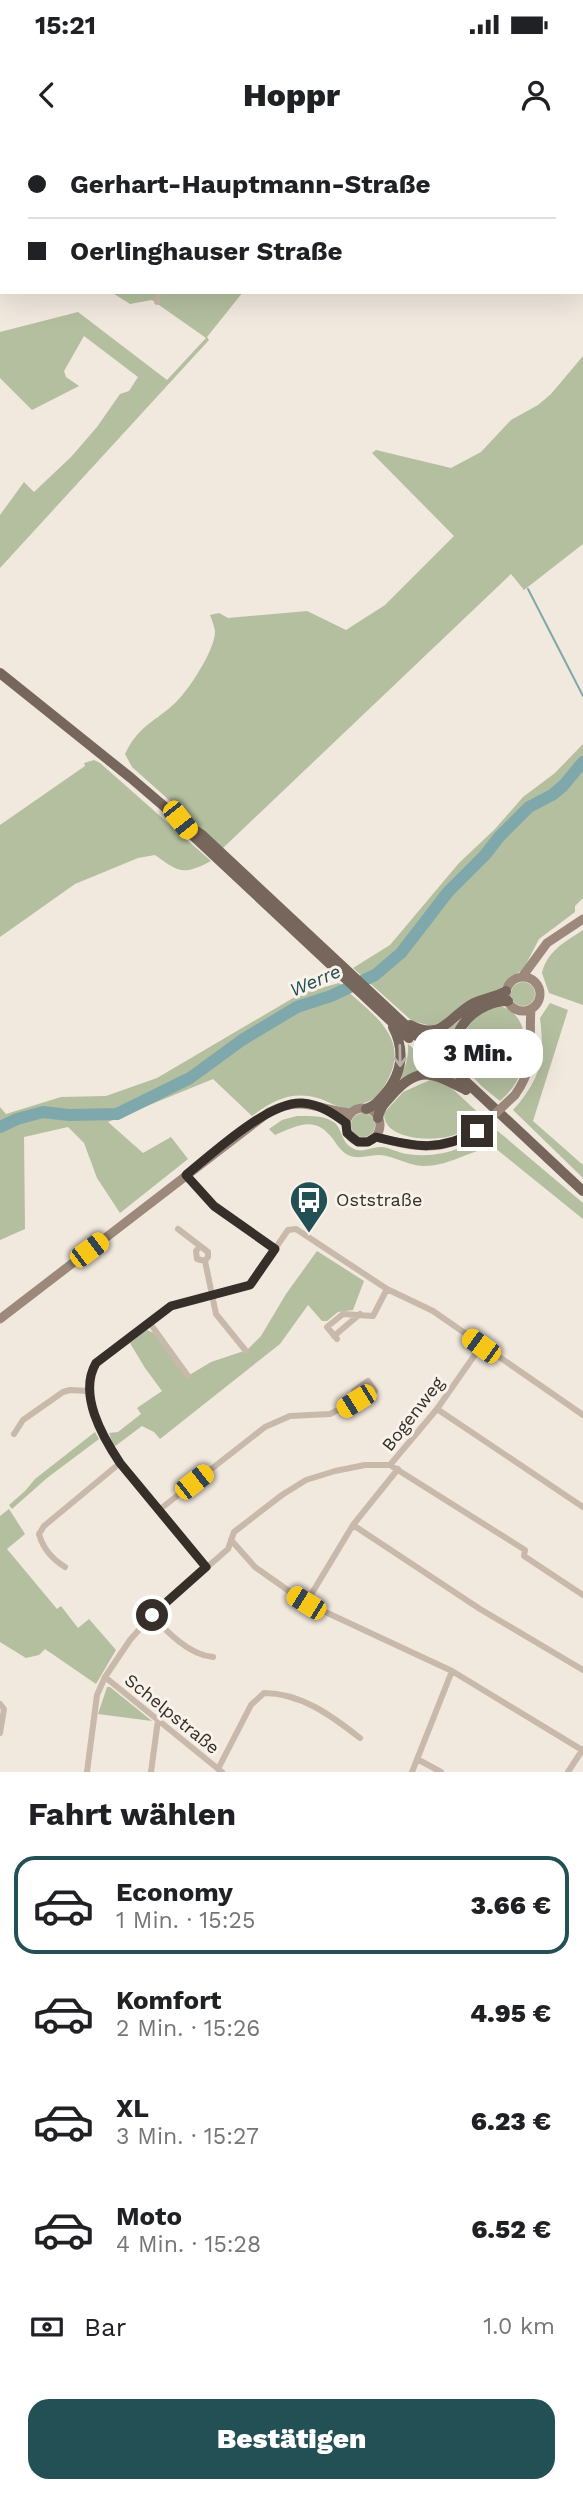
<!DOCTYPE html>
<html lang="de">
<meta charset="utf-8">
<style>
body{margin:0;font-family:"Work Sans",sans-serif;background:#f2f2f2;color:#202124;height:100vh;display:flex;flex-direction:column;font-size:26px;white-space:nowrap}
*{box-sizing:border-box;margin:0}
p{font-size:23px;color:#757577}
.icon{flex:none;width:38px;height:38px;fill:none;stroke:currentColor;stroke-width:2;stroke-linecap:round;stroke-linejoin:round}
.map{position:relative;height:1632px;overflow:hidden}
.side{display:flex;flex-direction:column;background:#fff;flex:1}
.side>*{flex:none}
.banner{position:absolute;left:0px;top:0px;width:584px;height:154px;box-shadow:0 7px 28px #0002;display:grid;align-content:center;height:154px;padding:0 28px;background:#fff}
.end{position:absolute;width:32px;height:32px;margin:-16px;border:9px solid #362e29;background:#fff;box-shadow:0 0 0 4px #fff}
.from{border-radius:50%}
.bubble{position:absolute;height:49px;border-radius:21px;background:#fff;box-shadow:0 7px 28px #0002;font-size:23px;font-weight:800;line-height:49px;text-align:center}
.car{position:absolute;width:21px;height:42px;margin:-21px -10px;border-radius:9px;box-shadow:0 0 5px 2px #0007;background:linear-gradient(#f5c518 24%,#345 0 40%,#f5c518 0 76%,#345 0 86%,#f5c518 0)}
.banner b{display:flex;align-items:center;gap:24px;height:66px;font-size:26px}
.banner b+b{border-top:2px solid #e0e0e0}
.banner i{width:18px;height:18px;background:#202124}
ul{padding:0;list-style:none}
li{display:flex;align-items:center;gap:21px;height:98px;margin:0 14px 10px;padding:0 14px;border:4px solid transparent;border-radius:21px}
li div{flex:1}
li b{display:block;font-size:26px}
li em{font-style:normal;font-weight:800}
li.selected{border-color:#225055}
li>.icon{width:63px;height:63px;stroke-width:1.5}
h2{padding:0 28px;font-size:32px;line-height:84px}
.pay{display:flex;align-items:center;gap:18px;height:77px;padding:0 28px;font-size:26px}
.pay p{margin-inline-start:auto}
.button{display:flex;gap:14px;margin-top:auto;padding:14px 28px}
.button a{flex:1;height:80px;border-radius:21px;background:#225055;color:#fff;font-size:28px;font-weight:800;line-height:80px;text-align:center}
.status{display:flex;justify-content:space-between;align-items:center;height:49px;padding:0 35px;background:#fff;direction:ltr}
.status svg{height:19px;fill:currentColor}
header{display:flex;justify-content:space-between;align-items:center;height:91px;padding:0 28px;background:#fff;font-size:32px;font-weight:800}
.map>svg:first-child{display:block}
.green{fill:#b3bf9f}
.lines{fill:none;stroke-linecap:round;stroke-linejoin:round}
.stream{stroke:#7fa8ac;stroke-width:2}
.river{stroke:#7fa8ac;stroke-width:12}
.street{stroke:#c8b9aa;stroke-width:6}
.secondary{stroke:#9c897c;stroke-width:9}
.primary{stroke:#77665b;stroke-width:10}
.secondary-bridge{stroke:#9c897c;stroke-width:9}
.oneway{stroke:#beb3aa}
.route{stroke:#362e29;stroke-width:9}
.labels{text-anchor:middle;stroke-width:6;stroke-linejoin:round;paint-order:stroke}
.poi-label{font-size:18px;fill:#362e29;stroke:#f9f2ea;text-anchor:start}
.street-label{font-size:18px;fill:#362e29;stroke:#f9f2ea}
.water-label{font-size:19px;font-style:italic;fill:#225055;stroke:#f9f2ea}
</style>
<div class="status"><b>15:21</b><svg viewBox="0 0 49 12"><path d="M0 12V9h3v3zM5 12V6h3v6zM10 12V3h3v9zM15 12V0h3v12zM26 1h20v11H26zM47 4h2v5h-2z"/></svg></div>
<header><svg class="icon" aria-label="back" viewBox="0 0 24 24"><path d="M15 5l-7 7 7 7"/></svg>Hoppr<svg class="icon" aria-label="person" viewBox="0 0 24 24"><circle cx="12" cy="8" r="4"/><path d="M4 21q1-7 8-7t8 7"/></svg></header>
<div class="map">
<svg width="583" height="1632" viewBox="0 0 583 1632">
<rect width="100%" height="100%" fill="#f1e8de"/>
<path class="green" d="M111,152h132l-36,45 2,3 -209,228v-53l24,-33 10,10 37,-35 26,-30 23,-33 9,-3 9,-14 -54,-41 -20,35 2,6 13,9 -47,24 -32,-32v-46l78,-20 89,68 39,-42 -54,-38 -22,4z
M583,216v188l-59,46 -13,-16 -288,274 -91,-81 -7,-13c13,-27 26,-30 48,-49 14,-12 43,-56 42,-74 -1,-5 -3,-11 -5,-16l9,-2 9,5 79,-7 39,19 39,-25 69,-69 -82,-83 4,-3 75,18 30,-16 30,-32 27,-15 13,-11z
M583,604v154l-8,8v6l-36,27 -16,31 -13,7 -9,11 -54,32 -16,6 -19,-5 -59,-53 37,-23 69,-82 36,-34 28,-32 32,-24z
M94,620l6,3 111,98c-29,15 -32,11 -56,-6l-17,3 -63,26 -75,53v-112l85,-59 -1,-3z
M583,790v75l-34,-12 -7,-20c5,-22 23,-31 41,-43z
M511 854a12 12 0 1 1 24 0a12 12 0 1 1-24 0Z
M339,843c32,32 77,54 44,105 -7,12 -13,13 -25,17 -6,1 -5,3 -11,3 -8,0 -18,-6 -26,-9 -27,-9 -47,0 -69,17l-39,-37 -105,43 35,31 28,-16 17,22 -68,54 -23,-35 -13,-35 -16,-16 -44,10 1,92 -25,11v-133l6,7 55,-17 45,-1 51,-18 143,-84z
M550,863l18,7 -35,111 50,44v13l-70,-68c28,-31 32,-52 27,-92z
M499,866c27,5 31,41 23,63 -4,13 -12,23 -22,32 -12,-10 -28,-21 -35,-36 -12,-25 8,-55 34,-59z
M462,878l-10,42 -27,-26c15,-1 26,-5 37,-16z
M408,904l28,24 -14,2 -26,14c8,-14 13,-23 12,-40z
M430,940l15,2 38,35c-9,7 -18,14 -29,18 -19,7 -71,6 -70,-22l19,-21z
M351 985a12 12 0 1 1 24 0a12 12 0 1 1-24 0Z
M297,976c12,0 28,-1 38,7 8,8 6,20 19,26 9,4 17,-2 27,-2 8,0 17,6 26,7 34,5 61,-6 86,-27l90,76v16l-88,-71c-24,0 -44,19 -73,18 -15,-1 -28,-10 -42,-11 -11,0 -22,5 -32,0 -7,-4 -11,-10 -15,-16 -18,-24 -35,-14 -58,-4l-6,-6 13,-9z
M317,1111l47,30 -11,29 -15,2 -11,9h-5l-14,-16 -28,39 -120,95 -6,-7 -12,-6 -28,21 -5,-14 9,-1 23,-18 -4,-6 25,-17 -17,-23 -15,-25 17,-13 7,3 32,44 25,-15 36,-12 14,-14 25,-42z
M95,1292l4,7 -52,39 -35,31 -3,-4 16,-14 10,-12z
M9,1369l16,25 -18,15 50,60 4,-3 17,22 11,-9 27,31 -20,34 -51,-35 -6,6 -13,3 -26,-16v-126z
M107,1547h3l42,34 -54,-7z"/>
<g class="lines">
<path class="stream" d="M528,449l55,107"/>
<path class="river" d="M0,987l17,-8 26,-7 26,3 48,-1 73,-36 52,-38 55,-33 34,-11 44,-21 26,-22 47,-61 37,-37 14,-18 30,-30 23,-12 11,-9 20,-24"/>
<path class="street" d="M89,0l1,2
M158,0v2
M157,162l2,-10
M186,1035l28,31 60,43
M178,1089l30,23v5l-3,4 11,53 30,37
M200,1106l-4,5 1,8 8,2
M149,1182l39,54
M334,1196l26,-22
M337,1199l-10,-12 16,-13 30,2 14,-27
M437,1269l146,98
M14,1294l9,-14 40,-28 7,-2 18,1
M390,1325l47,-56 44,-63
M159,1370l106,-83 25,-11 40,-2 26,-13h6l13,-10 -7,-10 -14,10 2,10
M353,1385l127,84 103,61
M231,1400l24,27 51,36 146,68 130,79
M65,1427c-13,-8 -22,-18 -26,-33l5,-8 76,-63
M206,1427c-15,-18 -30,-36 -45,-55 -29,-34 -93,-102 -65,-150l75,-57 79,-20 38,-55 8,-1 91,60 46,22 150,104
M306,1463l47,-78 45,-56
M152,1475c15,17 37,40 61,42
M105,1537l117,95
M0,1564l4,5 -4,24
M417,1619l24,13
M218,1629l33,-64 13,-12c37,0 68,23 96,45
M87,1632l10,-77 8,-18 25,-37 22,-25 76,-66 6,-17 48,-37 24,-15 29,-9 30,-6h25l135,85 -1,6 59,39
M151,1632l7,-52
M412,1632l40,-101
M568,1632l15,-23"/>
<path class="secondary" d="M100,2l3,-2
M0,70l2,-1
M506 854a17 17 0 1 1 34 0a17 17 0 1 1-34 0Z
M522,837l25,-34 36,-24
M515,955c23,-33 13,-50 16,-86
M346 985a17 17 0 1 1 34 0a17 17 0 1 1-34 0Z
M376,997c39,10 64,16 101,-6
M0,1179l269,-207c35,-17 48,-2 82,1"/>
<path class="primary" d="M0,533l131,105 49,42 22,15 381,356
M188,691l221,207
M410,885c33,17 39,-9 64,-22 11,-5 22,-6 32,-12
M465,936c-3,-4 -6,-10 -8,-15 -10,-32 21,-60 51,-60
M366,969c8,-3 12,-7 18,-14 18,-21 22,-43 9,-68
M378,978c1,-10 8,-16 14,-23 27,-31 41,-22 74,-5"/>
<path class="secondary-bridge" d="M477,991l38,-36"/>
</g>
<defs><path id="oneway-shaft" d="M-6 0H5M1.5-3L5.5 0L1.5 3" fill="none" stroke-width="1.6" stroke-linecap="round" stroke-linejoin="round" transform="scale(1.75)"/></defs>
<use class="oneway" href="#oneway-shaft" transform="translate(400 916) rotate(89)"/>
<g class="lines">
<path class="route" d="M152,1475l54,-48 -86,-104c-18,-27 -42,-69 -24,-100l75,-57 79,-21 25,-36 -61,-43 -28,-31c26,-21 83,-74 116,-72 17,1 31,10 44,20l1,10 11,9h10l8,-5c39,10 64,15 101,-6"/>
</g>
<defs>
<g id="bus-pin" transform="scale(2.0125)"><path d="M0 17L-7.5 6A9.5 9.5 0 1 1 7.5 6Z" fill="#225055" stroke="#f9f2ea"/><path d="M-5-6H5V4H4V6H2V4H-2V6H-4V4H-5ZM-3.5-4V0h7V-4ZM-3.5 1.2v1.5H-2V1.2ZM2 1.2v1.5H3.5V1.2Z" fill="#fff"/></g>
</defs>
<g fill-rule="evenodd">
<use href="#bus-pin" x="309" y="1060"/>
</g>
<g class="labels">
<g class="poi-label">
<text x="336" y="1066">Oststraße</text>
</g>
<g class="street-label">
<text transform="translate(413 1274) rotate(-52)" y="6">Bogenweg</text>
<text transform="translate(172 1574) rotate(39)" y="6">Schelpstraße</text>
</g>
<g class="water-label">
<text transform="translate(315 840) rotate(-23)" y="7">Werre</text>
</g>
</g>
</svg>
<i class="end from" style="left:152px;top:1475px"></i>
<i class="end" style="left:477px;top:991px"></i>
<div class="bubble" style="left:413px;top:889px;width:130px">3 Min.</div>
<i class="car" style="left:180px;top:680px;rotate:142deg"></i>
<i class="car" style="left:89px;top:1110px;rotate:53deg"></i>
<i class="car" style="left:481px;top:1206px;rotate:306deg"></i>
<i class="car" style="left:356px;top:1261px;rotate:238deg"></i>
<i class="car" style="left:194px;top:1342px;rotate:52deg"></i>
<i class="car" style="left:306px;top:1463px;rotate:302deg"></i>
<div class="banner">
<b><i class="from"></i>Gerhart-Hauptmann-Straße</b>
<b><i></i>Oerlinghauser Straße</b>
</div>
</div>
<section class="side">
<h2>Fahrt wählen</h2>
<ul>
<li class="selected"><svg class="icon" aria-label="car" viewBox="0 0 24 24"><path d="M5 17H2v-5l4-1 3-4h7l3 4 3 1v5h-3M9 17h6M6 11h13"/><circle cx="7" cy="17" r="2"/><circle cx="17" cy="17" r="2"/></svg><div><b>Economy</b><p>1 Min. · 15:25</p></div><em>3.66 €</em></li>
<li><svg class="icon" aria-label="car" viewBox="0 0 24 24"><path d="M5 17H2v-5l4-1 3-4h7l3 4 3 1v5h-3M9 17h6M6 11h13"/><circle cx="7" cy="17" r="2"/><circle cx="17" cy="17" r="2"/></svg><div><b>Komfort</b><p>2 Min. · 15:26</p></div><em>4.95 €</em></li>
<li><svg class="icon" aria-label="car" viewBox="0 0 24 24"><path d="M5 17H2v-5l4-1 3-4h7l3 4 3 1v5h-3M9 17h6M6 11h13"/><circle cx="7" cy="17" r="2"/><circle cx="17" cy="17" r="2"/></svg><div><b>XL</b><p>3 Min. · 15:27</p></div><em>6.23 €</em></li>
<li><svg class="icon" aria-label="car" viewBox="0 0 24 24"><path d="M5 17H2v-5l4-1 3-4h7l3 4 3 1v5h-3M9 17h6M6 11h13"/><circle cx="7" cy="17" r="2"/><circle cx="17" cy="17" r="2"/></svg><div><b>Moto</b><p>4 Min. · 15:28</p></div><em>6.52 €</em></li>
</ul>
<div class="pay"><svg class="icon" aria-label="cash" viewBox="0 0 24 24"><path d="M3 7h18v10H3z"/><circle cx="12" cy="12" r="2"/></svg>Bar<p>1.0 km</p></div>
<div class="button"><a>Bestätigen</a></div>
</section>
